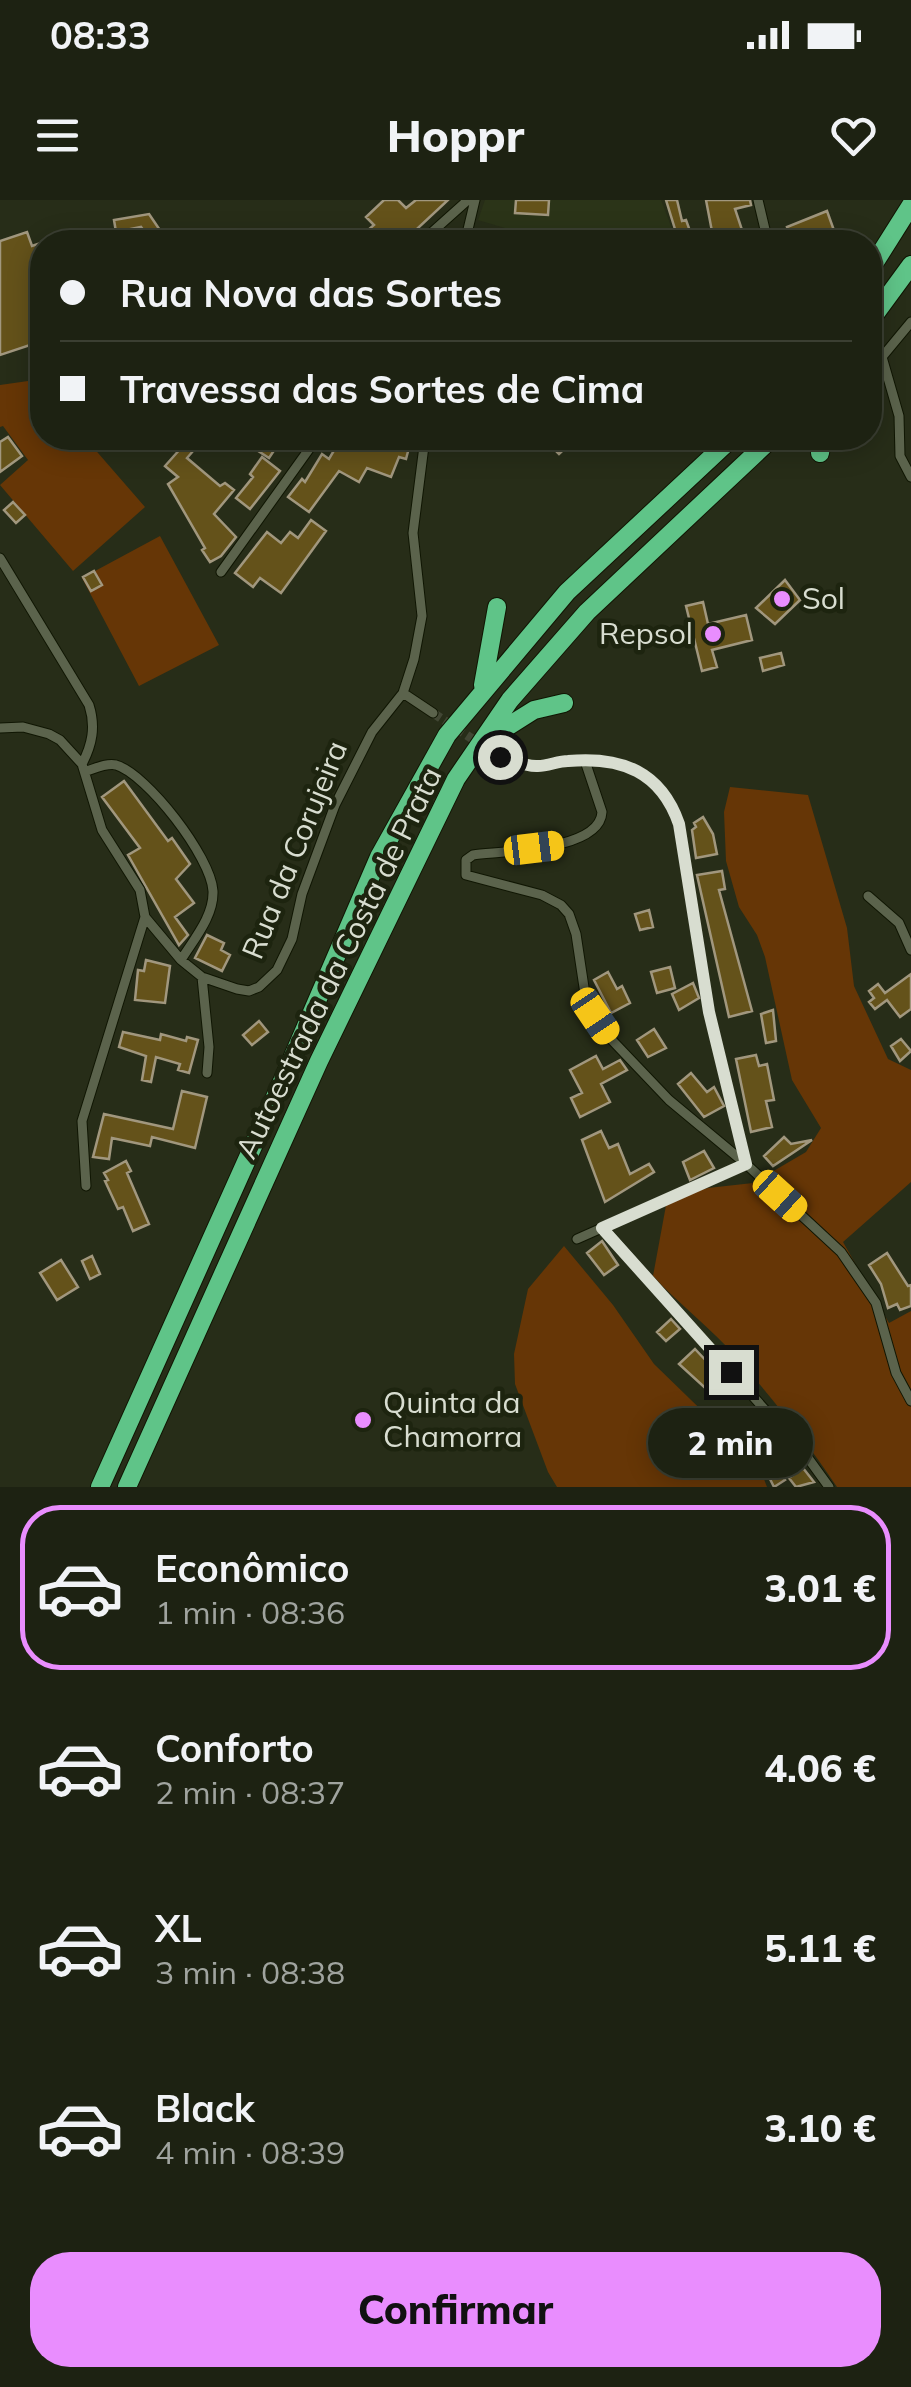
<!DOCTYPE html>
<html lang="pt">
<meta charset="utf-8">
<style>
body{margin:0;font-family:Mulish,sans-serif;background:#252a1b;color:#f1f3f6;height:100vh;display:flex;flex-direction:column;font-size:38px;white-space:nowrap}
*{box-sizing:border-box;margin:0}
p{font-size:32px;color:#a0a49f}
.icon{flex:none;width:55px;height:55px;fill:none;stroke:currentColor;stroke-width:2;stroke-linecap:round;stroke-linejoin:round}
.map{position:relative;height:1287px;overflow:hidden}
.sheet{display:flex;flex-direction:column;background:#1d2212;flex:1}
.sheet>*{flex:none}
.banner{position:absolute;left:30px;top:30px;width:852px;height:220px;border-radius:40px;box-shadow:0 5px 25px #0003,0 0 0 2px #3b3f32;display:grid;align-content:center;height:220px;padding:0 30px;background:#1d2212}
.end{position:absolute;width:45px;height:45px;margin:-22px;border:12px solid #d8ddd0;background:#111;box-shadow:0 0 0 5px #111}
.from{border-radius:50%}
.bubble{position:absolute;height:70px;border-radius:35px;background:#1d2212;box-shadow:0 5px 25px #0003,0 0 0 2px #3b3f32;font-size:32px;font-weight:800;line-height:70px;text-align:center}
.car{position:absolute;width:30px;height:60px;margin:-30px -15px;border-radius:12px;box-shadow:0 0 8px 2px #0007;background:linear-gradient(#f5c518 24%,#345 0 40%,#f5c518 0 76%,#345 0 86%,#f5c518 0)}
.banner b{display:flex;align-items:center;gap:35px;height:95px;font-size:38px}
.banner b+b{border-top:2px solid #3b3f32}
.banner i{width:25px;height:25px;background:#f1f3f6}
ul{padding:18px 0 0;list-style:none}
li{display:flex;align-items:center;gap:30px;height:165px;margin:0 20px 15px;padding:0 10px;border:5px solid transparent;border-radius:40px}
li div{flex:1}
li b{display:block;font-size:38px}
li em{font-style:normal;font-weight:800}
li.on{border-color:#e98dfe}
li>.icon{width:90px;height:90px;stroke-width:1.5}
.action{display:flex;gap:20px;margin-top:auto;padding:20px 30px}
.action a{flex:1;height:115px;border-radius:40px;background:#e98dfe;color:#111;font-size:40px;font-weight:800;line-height:115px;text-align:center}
.status{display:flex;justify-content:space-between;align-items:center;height:70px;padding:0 50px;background:#1d2212;direction:ltr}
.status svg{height:28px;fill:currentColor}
header{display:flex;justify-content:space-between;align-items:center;height:130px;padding:0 30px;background:#1d2212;font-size:45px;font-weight:800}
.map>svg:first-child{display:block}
.built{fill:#2b3418}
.green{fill:#663606}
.building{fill:#64521a;stroke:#a1977e;stroke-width:2.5}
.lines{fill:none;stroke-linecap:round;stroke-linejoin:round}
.minor-tunnel{stroke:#424734;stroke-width:9;stroke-dasharray:9 4.5;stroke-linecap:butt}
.minor-casing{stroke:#101603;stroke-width:11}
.motorway-casing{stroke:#101603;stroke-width:20}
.minor{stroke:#5b634c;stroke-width:9}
.motorway{stroke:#5fc488;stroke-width:18}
.route{stroke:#d8ddd0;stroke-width:12}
.poi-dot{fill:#e98dfe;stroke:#1d240f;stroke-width:4}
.labels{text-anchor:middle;stroke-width:9;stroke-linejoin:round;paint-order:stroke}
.poi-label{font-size:30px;fill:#d8ddd0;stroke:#1d240f;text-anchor:start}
.street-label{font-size:30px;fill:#d8ddd0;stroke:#1d240f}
</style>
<div class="status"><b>08:33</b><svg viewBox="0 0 49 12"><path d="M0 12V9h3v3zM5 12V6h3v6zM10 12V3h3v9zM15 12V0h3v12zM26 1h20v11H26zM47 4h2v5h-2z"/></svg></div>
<header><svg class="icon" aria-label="menu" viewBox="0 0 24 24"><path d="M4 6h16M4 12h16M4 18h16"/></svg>Hoppr<svg class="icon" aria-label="heart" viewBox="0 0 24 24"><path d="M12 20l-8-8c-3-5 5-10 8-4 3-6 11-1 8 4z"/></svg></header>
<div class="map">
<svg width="911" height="1287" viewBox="0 0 911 1287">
<rect width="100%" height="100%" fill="#272d18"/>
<path class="built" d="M485,0h176l16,42h-125l-74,-22z"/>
<path class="green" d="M35,180l7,9v49h43l60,69 -72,64 -73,-86 28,-25 -25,-34 -3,1v-42z
M160,336l59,109 -80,41 -57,-108z
M730,587l78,8 39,133 7,58 34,73 23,11v112l-68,60 46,81 22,-12v176h-74c-30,-45 -64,-88 -100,-129 -25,-29 -57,-53 -84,-82l14,-76 41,-12 45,-5 53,-31 15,-24 -29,-48 -27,-123 -8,-22 -18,-28 -13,-46 -2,-49z
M564,1046l49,59 41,59 105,102 8,21h-210l-9,-15 -33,-88 -1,-30 14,-65z"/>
<path class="building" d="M384,0h14l8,8 10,-8h32l-45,42h-49l20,-17 -8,-8z
M516,0h33l-1,15 -33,-2z
M666,0h11l5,21 4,-1 8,22h-15z
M706,0h44l1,5 -16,4 11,33h-32z
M827,11l9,25 -13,4 -3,-9 -28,10 -5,-14z
M149,14l19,28h-16l-11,-15 -25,5 -2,-12z
M27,32l5,14 9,-3 1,5v93l-42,14v-114z
M8,237l14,19 -22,16v-30z
M190,238l10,5 -13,15 33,28 5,-3 9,7 -20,24 22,23 -15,19 -11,6 -8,-12 3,-2 -37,-64 10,-7 -13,-11z
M238,238h35l-3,3 7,5 -8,12z
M352,238h30l28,6 -4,15 -7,-2 -8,20 -24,-9 -8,14 -20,-11 -30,41 -21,-15 14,-18 3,3 17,-28 7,5 10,-17 11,6z
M552,238h24l-17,16 -12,-12z
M262,257l18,14 -30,38 -14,-11 17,-21 -3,-3z
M13,302l12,13 -9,8 -12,-13z
M311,320l15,11 -45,62 -21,-15 -7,9 -18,-14 32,-41 14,11 9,-11 8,6z
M94,371l8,14 -11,6 -8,-14z
M785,380l15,20 -25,24 -19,-16z
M703,402l5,22 38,-9 6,25 -40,10 5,17 -15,4 -16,-65z
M781,453l3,12 -21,6 -3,-13z
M124,581l44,60 4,-3 18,26 -14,15 18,24 -19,14 13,18 -9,10 -51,-90 12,-7 -38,-51z
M703,617l10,17 4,20 -21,4 -4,-28 4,-3 -2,-4z
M722,671l3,18 -6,1 33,121 -23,6 -32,-142z
M649,710l4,17 -13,3 -5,-16z
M207,735l17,8 -3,7 9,5 -8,16 -27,-13z
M146,760l24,6 -5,37 -30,-3 3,-30 6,1z
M670,767l5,21 -18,5 -6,-21z
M608,772l9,17 5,-3 8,17 -19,10 -17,-33z
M911,774v35l-11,8 -13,-17 -12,9 -6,-7 5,-4 -5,-7 9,-7 7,9z
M693,783l6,15 -20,12 -7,-16z
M773,810l3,31 -10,2 -5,-29z
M259,821l9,11 -16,13 -9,-10z
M654,829l12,19 -18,9 -11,-17z
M123,832l37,8 1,-6 25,7 1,-4 11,3 -9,33 -11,-3 2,-6 -24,-7 -5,25 -9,-2 4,-24 -27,-9z
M901,839l10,12 -11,10 -9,-15z
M756,855l3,11 8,-2 7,36 -8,1 6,26 -21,5 -15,-73z
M596,856l7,13 17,-9 7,10 -26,14 9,18 -30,15 -9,-19 11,-5 -12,-23z
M691,873l16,19 7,-5 10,19 -20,11 -26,-33z
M182,891l25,6 -12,51 -43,-11 -2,9 -38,-8 -3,21 -16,-2 11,-43 69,15z
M601,931l8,17 9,-4 12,30 19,-10 5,8 -49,30 -23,-62z
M784,937l7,7 21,-4 -39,26 -9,-10z
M704,951l10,17 -24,12 -7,-18z
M126,961l5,10 -4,2 22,51 -16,7 -10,-24 -5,2 -13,-28 3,-1 -4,-7z
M602,1041l16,24 -14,10 -17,-22z
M887,1053l21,33 3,-1v21l-11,4 -3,-6 -9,4 -7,-24 -12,-19z
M92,1056l8,18 -10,5 -8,-18z
M61,1060l17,27 -21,13 -17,-27z
M671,1119l9,10 -14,12 -9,-9z
M695,1149l32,34 -13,13 -35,-32z
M753,1240l22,18 -4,3 14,19 -11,7 -10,-20 -18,-19z
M803,1268l11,14 -18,5 -7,-9z"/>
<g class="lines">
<path class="minor-tunnel" d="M433,513l67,44"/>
<g class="minor-casing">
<path id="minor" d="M758,0l10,42
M421,42l47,-42
M465,42l10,-42
M911,122l-29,35 17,59 1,40 11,21
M0,358l89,147c7,22 3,40 -7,59
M221,372l96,-134
M403,493l30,20
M0,528l23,-1 26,7 11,6 22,24 20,66 38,60 5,27 36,43 21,17 35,12 12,2 10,-4 18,-17 15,-31 10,-45 33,-89 37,-73 31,-39 11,-34 8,-43 -9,-83 12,-95
M500,557c12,3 26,10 38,9 10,-1 20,-5 30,-5 54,-5 93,11 111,63l30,188 37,151
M585,561l17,51c-2,39 -100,39 -129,43l-7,5v15l76,20 19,10 8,9 7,20 9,60 24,43 60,63 77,64 95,88 35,51 20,70 15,28
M87,571c9,-3 20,-8 29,-6 31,9 95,92 97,126 1,25 -19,48 -32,69
M868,696l31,27 12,27
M202,777l7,70 -2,26
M86,986l-4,-65 63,-204
M603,1028l205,230 21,29
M577,1039l169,-75"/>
</g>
<g class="motorway-casing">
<path id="motorway" d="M870,70l41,-65
M870,121l41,-56
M820,253l2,-15
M483,485l14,-78
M485,541l49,-31 30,-7
M100,1287l185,-412 94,-218 68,-122 120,-143 165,-154
M127,1287l192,-426 137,-282 54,-79 77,-88 185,-174"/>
</g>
<use href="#minor" class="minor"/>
<use href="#motorway" class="motorway"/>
</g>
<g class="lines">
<path class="route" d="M500,557c12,3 26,10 38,9 10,0 20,-5 30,-5 54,-5 93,11 111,63l30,188 37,152 -144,64 129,144"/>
</g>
<g class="poi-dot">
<circle cx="782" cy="399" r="10"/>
<circle cx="713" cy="434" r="10"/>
<circle cx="363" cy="1220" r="10"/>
</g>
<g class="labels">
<g class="poi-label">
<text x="802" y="409">Sol</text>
<text x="693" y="444" text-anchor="end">Repsol</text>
<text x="383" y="1213">Quinta da<tspan x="383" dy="34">Chamorra</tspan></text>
</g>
<g class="street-label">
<text transform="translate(295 650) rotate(-68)" y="10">Rua da Corujeira</text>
<text transform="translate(339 763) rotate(-64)" y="10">Autoestrada da Costa de Prata</text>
</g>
</g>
</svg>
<i class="end from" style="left:500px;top:557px"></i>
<i class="end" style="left:731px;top:1172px"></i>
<div class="bubble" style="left:648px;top:1208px;width:165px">2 min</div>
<i class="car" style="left:534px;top:648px;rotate:83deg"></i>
<i class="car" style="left:595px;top:816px;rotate:146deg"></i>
<i class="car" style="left:780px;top:996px;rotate:132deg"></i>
<div class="banner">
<b><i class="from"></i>Rua Nova das Sortes</b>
<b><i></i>Travessa das Sortes de Cima</b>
</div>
</div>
<section class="sheet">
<ul>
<li class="on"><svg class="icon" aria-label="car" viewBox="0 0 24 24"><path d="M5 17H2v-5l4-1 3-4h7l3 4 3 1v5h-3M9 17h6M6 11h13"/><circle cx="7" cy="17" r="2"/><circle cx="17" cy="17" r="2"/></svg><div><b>Econômico</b><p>1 min · 08:36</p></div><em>3.01 €</em></li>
<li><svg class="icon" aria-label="car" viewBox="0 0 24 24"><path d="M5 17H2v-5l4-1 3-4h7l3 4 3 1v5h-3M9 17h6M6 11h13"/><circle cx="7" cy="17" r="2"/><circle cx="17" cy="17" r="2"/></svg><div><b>Conforto</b><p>2 min · 08:37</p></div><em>4.06 €</em></li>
<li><svg class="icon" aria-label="car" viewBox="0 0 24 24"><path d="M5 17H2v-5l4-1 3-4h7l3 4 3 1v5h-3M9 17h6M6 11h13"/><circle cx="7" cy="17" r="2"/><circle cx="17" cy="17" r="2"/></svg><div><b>XL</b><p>3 min · 08:38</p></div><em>5.11 €</em></li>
<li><svg class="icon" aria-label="car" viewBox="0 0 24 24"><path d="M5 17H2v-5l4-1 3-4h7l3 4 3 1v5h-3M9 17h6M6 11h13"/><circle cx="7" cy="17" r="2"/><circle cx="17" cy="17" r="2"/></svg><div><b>Black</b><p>4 min · 08:39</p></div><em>3.10 €</em></li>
</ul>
<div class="action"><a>Confirmar</a></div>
</section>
